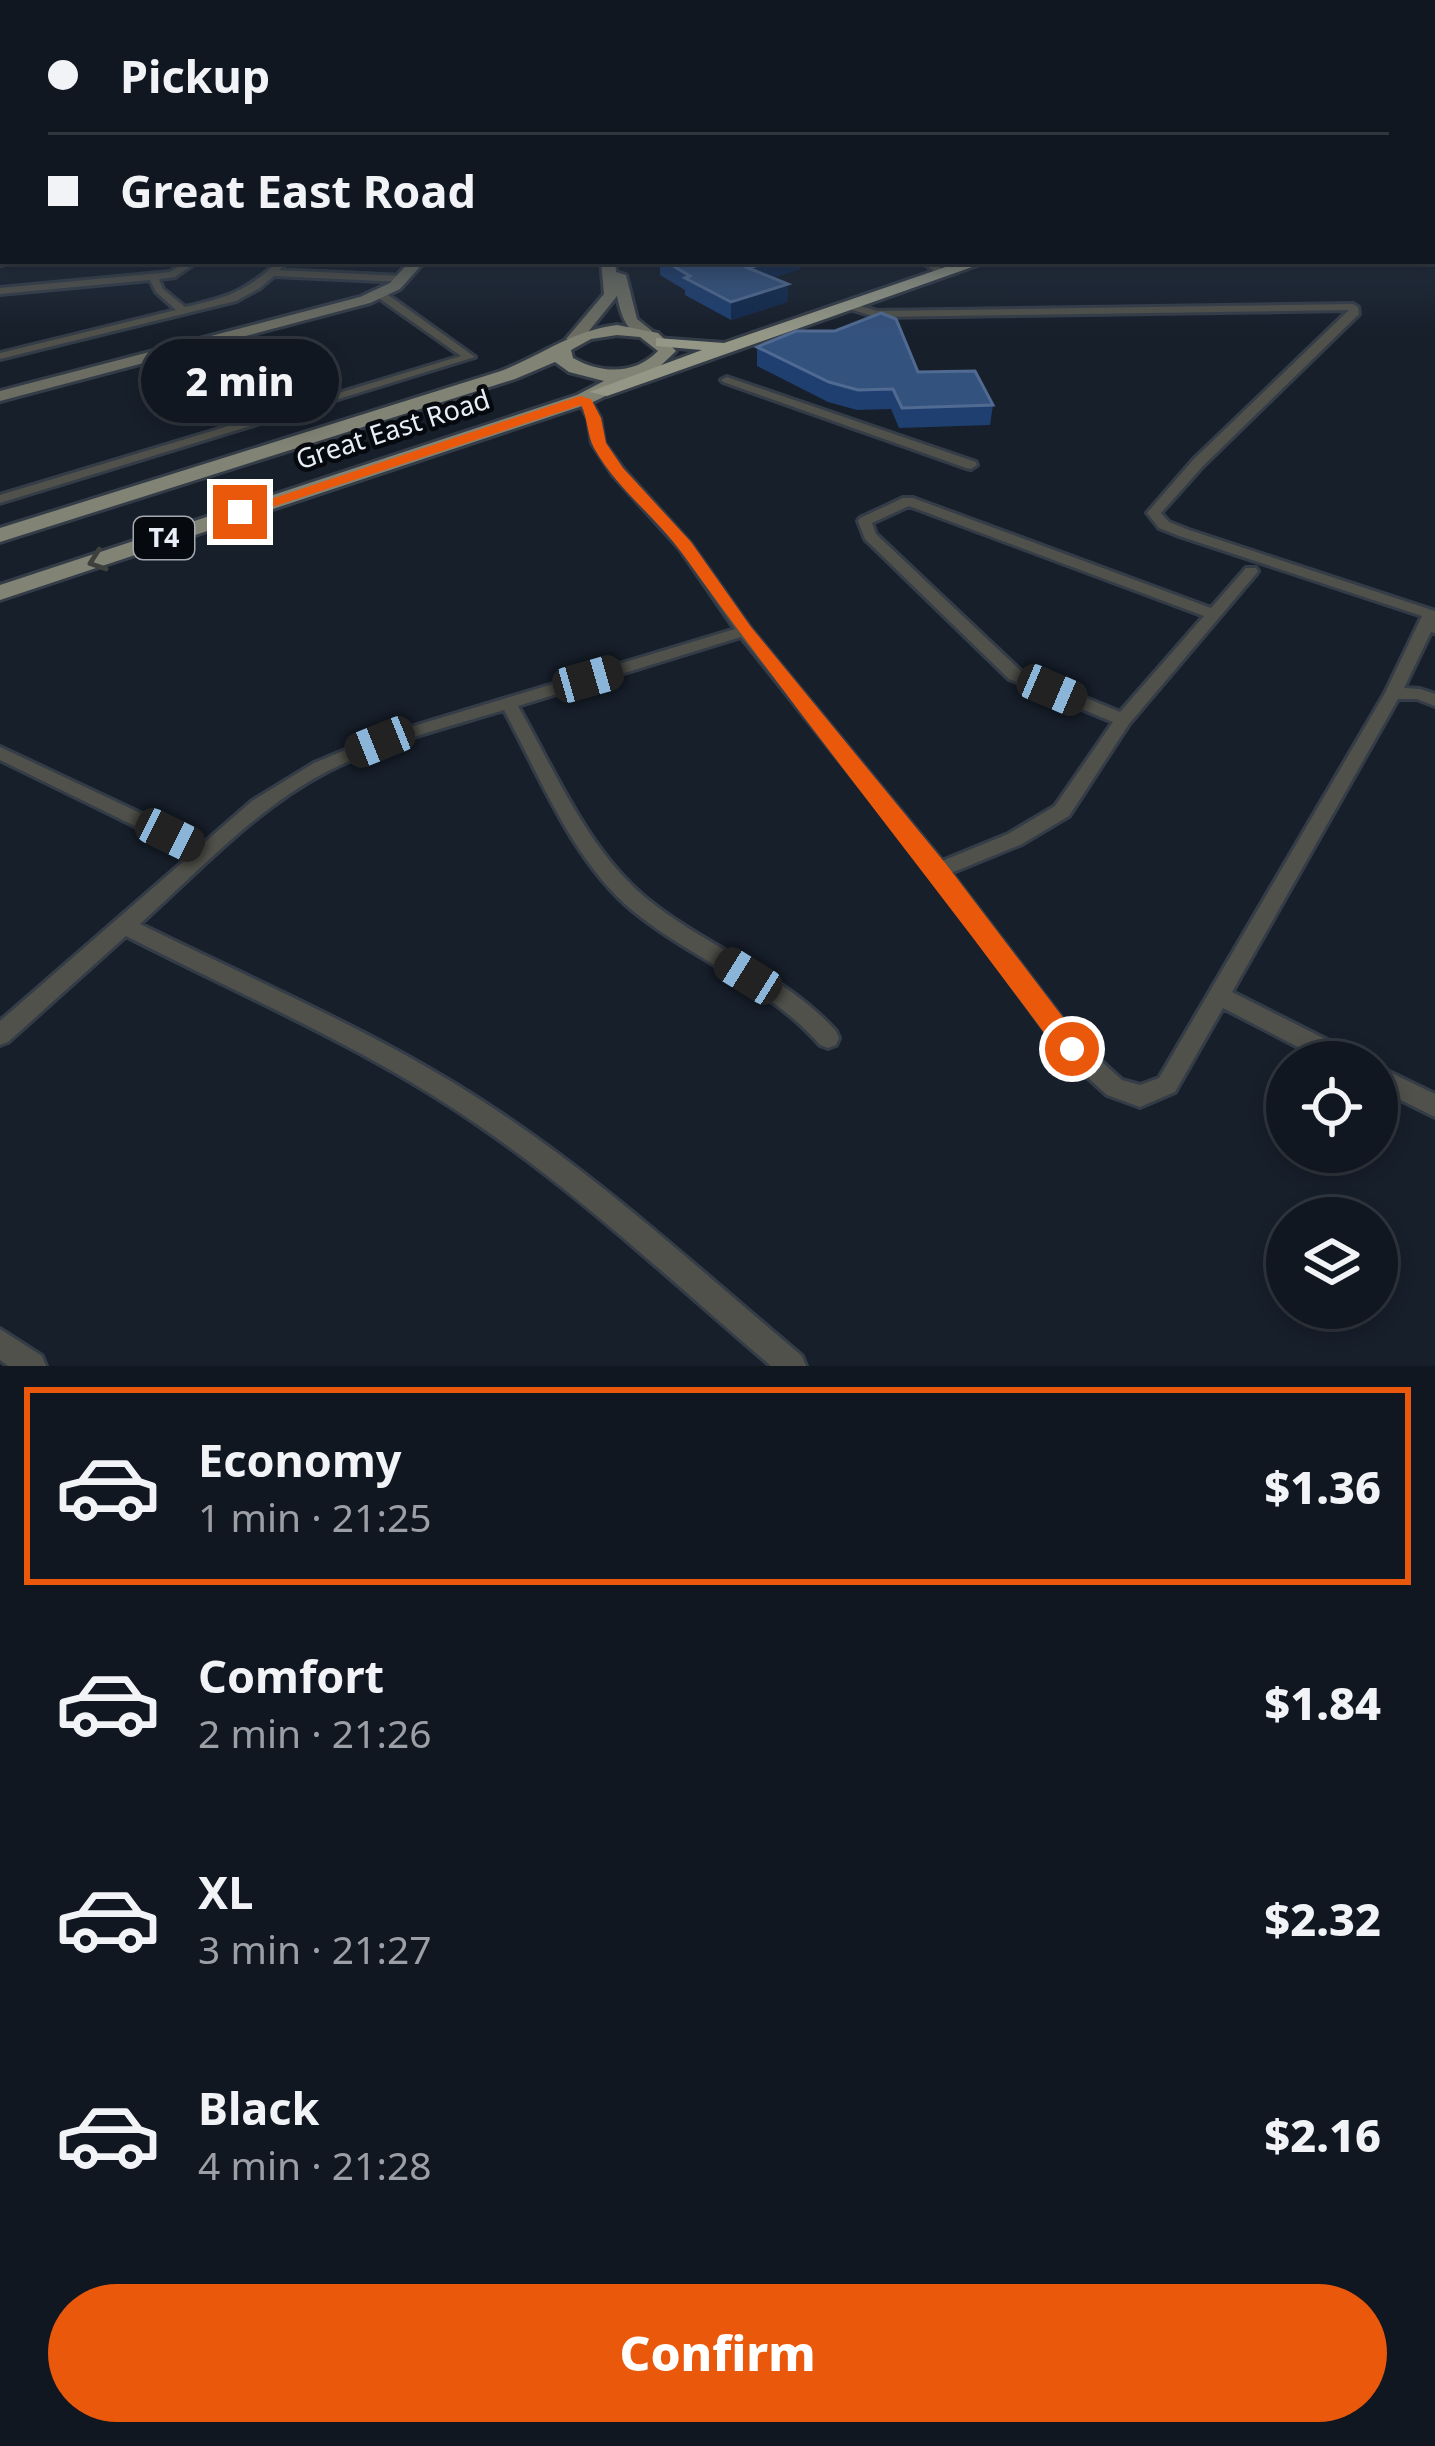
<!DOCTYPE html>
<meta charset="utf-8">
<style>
body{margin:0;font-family:"Noto Sans",sans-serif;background:#1a2029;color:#f1f3f6;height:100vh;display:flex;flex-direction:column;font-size:45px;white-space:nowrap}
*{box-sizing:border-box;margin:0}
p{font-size:39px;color:#9c9fa5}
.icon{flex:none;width:66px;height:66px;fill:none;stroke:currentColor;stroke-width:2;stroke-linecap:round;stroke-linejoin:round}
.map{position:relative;height:1366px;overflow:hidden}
.panel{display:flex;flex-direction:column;background:#111720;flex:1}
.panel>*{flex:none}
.hud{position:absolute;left:0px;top:0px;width:1437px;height:264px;box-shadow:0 6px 18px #0003,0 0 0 3px #30363e;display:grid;align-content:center;height:264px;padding:0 48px;background:#111720}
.tools{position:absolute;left:1266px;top:1041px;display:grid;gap:24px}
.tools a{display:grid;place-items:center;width:132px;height:132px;border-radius:50%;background:#111720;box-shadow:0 6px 18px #0003,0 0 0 3px #30363e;font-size:60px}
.end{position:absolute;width:54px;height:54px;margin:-27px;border:15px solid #ea580c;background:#fff;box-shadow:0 0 0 6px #fff}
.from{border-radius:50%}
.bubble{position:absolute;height:84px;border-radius:42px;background:#111720;box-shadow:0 6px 18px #0003,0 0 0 3px #30363e;font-size:39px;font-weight:800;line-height:84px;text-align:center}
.car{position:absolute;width:36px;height:72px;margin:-36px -18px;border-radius:15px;box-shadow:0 0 9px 3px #0007;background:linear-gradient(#222 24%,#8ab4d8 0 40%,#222 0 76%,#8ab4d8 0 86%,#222 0)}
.hud b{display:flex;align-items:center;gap:42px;height:114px;font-size:45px}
.hud b+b{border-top:3px solid #30363e}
.hud i{width:30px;height:30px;background:#f1f3f6}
ul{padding:21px 0 0;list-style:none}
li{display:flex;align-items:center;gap:36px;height:198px;margin:0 24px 18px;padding:0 24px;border:6px solid transparent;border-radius:0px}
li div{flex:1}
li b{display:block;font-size:45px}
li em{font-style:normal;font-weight:800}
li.selected{border-color:#ea580c}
li>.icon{width:108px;height:108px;stroke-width:1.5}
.action{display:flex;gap:24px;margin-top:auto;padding:24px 48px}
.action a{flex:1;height:138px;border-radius:72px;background:#ea580c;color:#fff;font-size:48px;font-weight:800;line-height:138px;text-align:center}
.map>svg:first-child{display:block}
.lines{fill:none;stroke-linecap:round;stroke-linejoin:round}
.street-casing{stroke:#343c47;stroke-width:6}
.secondary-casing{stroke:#343c47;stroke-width:6}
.primary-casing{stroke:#343c47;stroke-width:6}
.highway-casing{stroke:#343c47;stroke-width:6}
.street{fill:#50514a;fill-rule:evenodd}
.secondary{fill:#6b6d62;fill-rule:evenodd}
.primary{fill:#818375;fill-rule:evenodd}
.highway{fill:#949786;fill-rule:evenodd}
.wall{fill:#1e3f70}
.shaded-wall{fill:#122a4e}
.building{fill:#34527e;stroke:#506a91;stroke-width:3}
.oneway{stroke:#3d403c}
.route{fill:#ea580c}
.labels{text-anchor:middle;stroke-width:9;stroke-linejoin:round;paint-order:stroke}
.far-street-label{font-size:27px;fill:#e9eef6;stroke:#06090e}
.shield{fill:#06090e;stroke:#a5a9b0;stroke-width:3}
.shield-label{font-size:27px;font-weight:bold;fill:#e9eef6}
</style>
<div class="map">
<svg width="1435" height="1366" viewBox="0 0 1435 1366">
<rect width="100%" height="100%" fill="#171f2b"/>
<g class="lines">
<g class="street-casing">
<path id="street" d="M0,142h3v3h-3z
M0,177h3v4h-3z
M0,259l19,2 -19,4z
M187,261h11l-23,16 -16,2 4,10 22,18c44,-10 60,-15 94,-46h10l-10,9 124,6 5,3 -5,3 -129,-6 -14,12 -24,13 -236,58v-6l176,-43 -20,-18 -6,-12 -150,14v-6l170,-16z
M922,261h11l13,12 -8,2z
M376,292h8l91,65 -475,146v-8l461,-139 -85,-60z
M850,303l27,8 476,-7 5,3 1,7 -156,152 -42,47 8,9 20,8 246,81v22l-4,-1 -27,56 16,1 15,5v12l-18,-7h-19l-166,293 125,63 3,7h-33l-104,-54 -48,84 -35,15 -33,-12 -43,-39 -133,-181 -190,-238 -223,69c37,65 69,143 128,192 61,50 136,74 190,133l3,7 -3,7 -8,3 -8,-3c-52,-60 -127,-85 -187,-134 -61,-51 -92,-133 -129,-201 -59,18 -121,33 -176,61 -72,37 -129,100 -188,153 119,59 244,111 356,186 109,72 206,162 306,246l4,10h-35c-95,-81 -187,-168 -290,-239 -110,-77 -236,-130 -355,-191l-118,106 -8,3v-24l192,-167 -192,-94v-13l204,96 48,-42 62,-38 60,-25 361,-109 -55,-80 -67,-74 -21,-32 -4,-25 -10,-19 6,-4 4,2 12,21 4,25 19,26 67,74 60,85 192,233 66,-27 47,-28 58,-84 -104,-43 -144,-140 -7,-18 2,-3 43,-20h10l298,110 35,-40h10l2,3 -2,3 -127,150 -60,92 -47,28 -71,29 129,169 42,38 18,5 19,-7 226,-385 37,-77 -243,-80 -20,-8 -12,-15 46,-53 156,-150 -473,7 -30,-9 -1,-2zM909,506l295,110 -84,96 -99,-41 -145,-137 -4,-11z
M727,377l249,85 1,3 -6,4 -5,-1 -243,-86 -2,-2z
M1377,1066l58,28v23l-58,-29z
M0,1329l42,27 4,10h-38l-8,-6z"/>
</g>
<g class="secondary-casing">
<path id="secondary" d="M3,230v8l-3,1v-8z
M410,261h15l-25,28 -30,14 -370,98v-10l360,-94 30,-14z
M601,261h14l1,11 10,3 11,44 15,12v6c-24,2 -31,-21 -35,-41l-37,46 -14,-3 38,-45z"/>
</g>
<g class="primary-casing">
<path id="primary" d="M617,325l41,8 18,18 -23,22 -62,30 -591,197v-15l577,-190 27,-14 -35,-9 -14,-10 -40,17 -515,163v-14l501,-157c43,-17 70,-40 116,-46zM617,335l23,2 18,14c-23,24 -57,23 -85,7l-2,-8 20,-11z"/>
</g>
<g class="highway-casing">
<path id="highway" d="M963,261h26l-382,135 -18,-4 113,-42 -46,-4v-8l68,5z"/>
</g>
<use href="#street" class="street"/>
<use href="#secondary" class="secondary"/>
<use href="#primary" class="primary"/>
<use href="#highway" class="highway"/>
</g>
<path class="wall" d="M660,261h39l5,3 9,-3h88l-1,8 -28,9 16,6 -1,18 -56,18 -46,-25v-5l-25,-15z
M757,347l236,58 -3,20 -91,3 -8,-19 -34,1 -29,-8 -71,-36z"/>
<path class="shaded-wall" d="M773,261h28l-1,8 -52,17v-18z
M788,284l-1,18 -56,18v-18z"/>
<path class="building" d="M665,261h34l5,3 9,-3h60l-25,7 40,16 -57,18 -46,-24 5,-2z
M881,313l15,6 22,53 57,-1 18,34 -91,3 -9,-19 -35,1 -29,-8 -72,-35 39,-16h39z"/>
<defs><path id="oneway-chevron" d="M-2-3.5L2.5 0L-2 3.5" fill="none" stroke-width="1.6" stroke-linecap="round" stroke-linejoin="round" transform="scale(3)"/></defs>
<use class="oneway" href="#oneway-chevron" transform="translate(97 561) rotate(161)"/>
<linearGradient id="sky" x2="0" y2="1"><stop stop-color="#0d1118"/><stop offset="0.43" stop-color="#364255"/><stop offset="1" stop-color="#364255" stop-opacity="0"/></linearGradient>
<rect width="1435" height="333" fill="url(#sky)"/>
<path class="route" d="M580,396l11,3 10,19 5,25 17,25 68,74 60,85 195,237 135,177 4,8 -4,8h-19c-124,-169 -257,-333 -380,-504 -27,-37 -66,-65 -88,-105 -7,-13 -6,-29 -13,-43l-336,111 -13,-4z"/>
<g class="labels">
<g class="far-street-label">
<text transform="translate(393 430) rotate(-18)" y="9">Great East Road</text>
</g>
<rect class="shield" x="134" y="517" width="60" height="42" rx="9"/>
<g class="shield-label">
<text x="164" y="547">T4</text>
</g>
</g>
</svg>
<div class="tools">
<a><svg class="icon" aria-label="locate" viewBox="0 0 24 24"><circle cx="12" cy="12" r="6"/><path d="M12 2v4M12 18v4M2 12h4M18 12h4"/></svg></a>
<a><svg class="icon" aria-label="layers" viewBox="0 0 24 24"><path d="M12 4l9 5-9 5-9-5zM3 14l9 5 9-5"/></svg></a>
</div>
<i class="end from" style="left:1072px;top:1049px"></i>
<i class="end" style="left:240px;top:512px"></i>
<div class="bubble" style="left:141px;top:339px;width:198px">2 min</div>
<i class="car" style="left:588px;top:679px;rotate:74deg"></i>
<i class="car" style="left:1052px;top:690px;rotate:113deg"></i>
<i class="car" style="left:380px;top:742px;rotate:248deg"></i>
<i class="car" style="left:170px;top:835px;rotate:116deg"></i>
<i class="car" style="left:748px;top:976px;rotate:302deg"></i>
<div class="hud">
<b><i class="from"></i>Pickup</b>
<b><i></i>Great East Road</b>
</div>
</div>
<section class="panel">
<ul>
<li class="selected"><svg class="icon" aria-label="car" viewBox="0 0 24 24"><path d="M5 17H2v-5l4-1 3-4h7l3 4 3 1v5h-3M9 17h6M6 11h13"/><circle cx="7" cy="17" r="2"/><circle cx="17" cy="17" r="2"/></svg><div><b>Economy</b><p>1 min · 21:25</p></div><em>$1.36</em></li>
<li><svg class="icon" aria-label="car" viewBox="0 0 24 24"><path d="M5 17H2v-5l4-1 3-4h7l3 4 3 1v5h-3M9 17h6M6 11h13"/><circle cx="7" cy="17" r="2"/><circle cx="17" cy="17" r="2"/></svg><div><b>Comfort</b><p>2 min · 21:26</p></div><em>$1.84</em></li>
<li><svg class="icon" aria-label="car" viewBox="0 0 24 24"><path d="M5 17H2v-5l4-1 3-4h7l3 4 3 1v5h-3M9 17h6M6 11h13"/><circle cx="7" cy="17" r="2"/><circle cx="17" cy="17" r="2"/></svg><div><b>XL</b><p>3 min · 21:27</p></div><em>$2.32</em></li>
<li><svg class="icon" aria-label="car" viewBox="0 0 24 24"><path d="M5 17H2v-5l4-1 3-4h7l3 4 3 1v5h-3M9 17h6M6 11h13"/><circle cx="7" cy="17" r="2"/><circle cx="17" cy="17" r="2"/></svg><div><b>Black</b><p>4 min · 21:28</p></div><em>$2.16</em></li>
</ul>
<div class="action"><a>Confirm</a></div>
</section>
